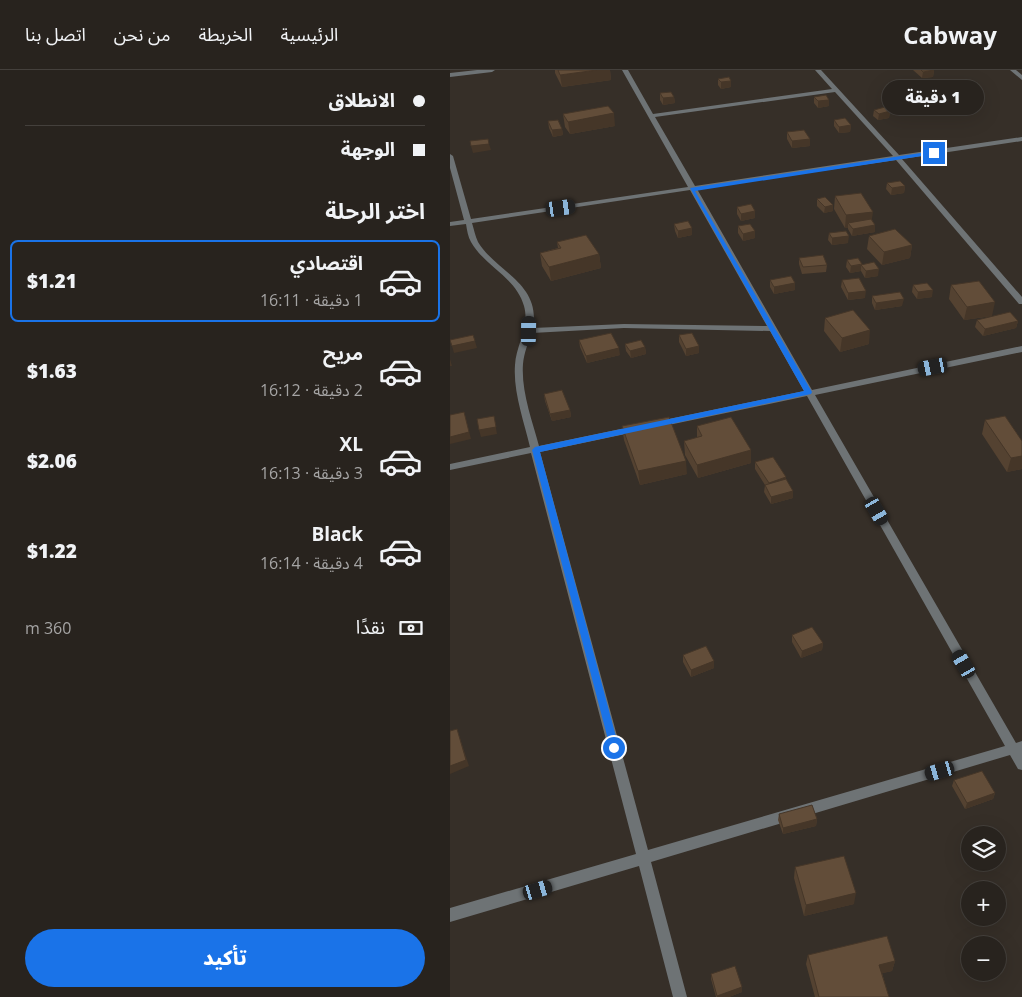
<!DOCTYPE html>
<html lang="ar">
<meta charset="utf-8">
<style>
body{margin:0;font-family:"Open Sans","Noto Sans Arabic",sans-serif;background:#302b27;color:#f1f3f6;direction:rtl;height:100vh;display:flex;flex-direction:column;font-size:19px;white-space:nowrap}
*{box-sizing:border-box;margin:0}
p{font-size:16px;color:#a5a4a4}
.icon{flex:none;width:28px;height:28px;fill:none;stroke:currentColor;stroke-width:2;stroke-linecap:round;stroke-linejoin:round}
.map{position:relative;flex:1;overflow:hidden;direction:ltr}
.drawer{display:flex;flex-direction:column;background:#28231e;width:450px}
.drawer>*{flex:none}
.top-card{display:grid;align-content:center;height:110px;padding:0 25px;background:#28231e}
.buttons{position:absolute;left:511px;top:756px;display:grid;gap:10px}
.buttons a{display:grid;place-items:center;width:45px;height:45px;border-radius:50%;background:#28231e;box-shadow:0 5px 20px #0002,0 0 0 1px #44403c;font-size:25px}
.end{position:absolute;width:22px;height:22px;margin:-11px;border:6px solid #1a73e8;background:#fff;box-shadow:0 0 0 2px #fff}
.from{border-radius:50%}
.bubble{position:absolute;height:35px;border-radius:18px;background:#28231e;box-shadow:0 5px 20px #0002,0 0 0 1px #44403c;font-size:16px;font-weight:800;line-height:35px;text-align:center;direction:rtl}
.car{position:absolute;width:15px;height:30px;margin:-15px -8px;border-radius:6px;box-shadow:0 0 4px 1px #0007;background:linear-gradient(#222 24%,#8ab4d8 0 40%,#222 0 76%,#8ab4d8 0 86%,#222 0)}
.top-card b{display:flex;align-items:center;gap:18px;height:48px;font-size:19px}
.top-card b+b{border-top:1px solid #44403c}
.top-card i{width:12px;height:12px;background:#f1f3f6}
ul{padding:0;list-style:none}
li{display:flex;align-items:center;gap:15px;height:82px;margin:0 10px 8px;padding:0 15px;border:2px solid transparent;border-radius:8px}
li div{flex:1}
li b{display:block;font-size:19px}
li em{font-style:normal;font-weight:800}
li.current{border-color:#1a73e8}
li>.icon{width:45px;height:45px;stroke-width:1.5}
h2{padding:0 25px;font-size:22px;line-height:60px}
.pay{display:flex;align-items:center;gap:12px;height:55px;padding:0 25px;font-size:19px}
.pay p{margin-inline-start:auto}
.action{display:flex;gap:10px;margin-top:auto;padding:10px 25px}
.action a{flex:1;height:58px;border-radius:30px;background:#1a73e8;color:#fff;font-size:20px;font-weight:800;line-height:58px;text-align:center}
header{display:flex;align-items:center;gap:30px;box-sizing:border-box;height:70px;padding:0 25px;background:#28231e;border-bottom:1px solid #44403c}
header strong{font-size:24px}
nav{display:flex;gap:28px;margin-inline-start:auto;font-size:18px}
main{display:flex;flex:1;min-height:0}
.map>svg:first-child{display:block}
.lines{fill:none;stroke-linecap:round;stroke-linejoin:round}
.street{fill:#6e7375;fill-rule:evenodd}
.wall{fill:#544231}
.shaded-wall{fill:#453628}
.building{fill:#624d39;stroke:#453628}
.route{fill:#1a73e8}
</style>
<header>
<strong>Cabway</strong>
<nav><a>الرئيسية</a><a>الخريطة</a><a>من نحن</a><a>اتصل بنا</a></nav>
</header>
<main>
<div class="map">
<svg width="572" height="927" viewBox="0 0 572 927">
<rect width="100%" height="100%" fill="#362f28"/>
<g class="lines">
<path class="street" d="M27,0h18l-3,2 -42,5v-4z
M172,0h6l25,44 179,-25 -17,-19h6l78,85 123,-18v4l-120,18 120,138v7h-3l-123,-144 -199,29 115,201 210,-44v6l-207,43 201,348 6,-2v29l-4,-1 -8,-14 -359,107 36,135h-14l-34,-131 -189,56v-14l186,-54 -105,-401 -81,17v-6l80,-17c-6,-26 -17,-55 -15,-82 1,-20 15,-38 9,-59 -8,-29 -39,-39 -53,-64 -3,-5 -4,-12 -5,-18l-16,2v-4l14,-2 -14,-52v-14l3,2 18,63 217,-32zM385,22l58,64 -198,30 -40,-69zM240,120l77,136 -143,-2 -91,4c8,-45 -37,-56 -55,-86 -3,-6 -4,-13 -6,-19zM174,258l146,3 34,60 -145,30 -5,3 5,3 148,-31 198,350 -357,104 -108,-398 95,-20 5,-3 -5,-3 -96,20c-7,-26 -18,-55 -16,-82 1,-11 5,-21 9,-31z
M560,0h6l6,5v5z"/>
</g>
<path class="wall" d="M105,0h55l1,10 -49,7 -7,-14z
M463,0h21l-1,7 -11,1z
M268,9l13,2v6l-10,2 -3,-4z
M210,23l14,4 1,6 -12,2 -3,-5z
M364,27l15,9 -11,2 -4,-5z
M424,40l16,1 -1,7 -11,2 -5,-4z
M113,44l52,12 -45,8 -5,-7z
M384,50l17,5 -1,7 -11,1 -5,-7z
M98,51l14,8 1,6 -10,2 -4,-9z
M337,62l23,7v7l-18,2 -5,-9z
M437,113l18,3 -1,7 -13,2 -5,-6z
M385,126l37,24 3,5v7l-23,4 -4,-7v-1h-3l-11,-19z
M367,129l16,12 -9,2 -7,-7z
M287,137l18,4v7l-14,3 -4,-7z
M224,154l18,4v7l-14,3 -3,-7z
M288,156l17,5v7l-12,3 -5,-8z
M379,163l19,10 -16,2 -4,-5z
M419,166l43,9 -2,13 -28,7 -15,-16z
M107,172l42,12 2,14 -50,13 -9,-15 -2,-13 18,-5z
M349,188l28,7 -1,7 -24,2 -3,-10z
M397,190l15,4 16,12 -13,2 -4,-7 -11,2 -4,-6z
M320,210l25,10 -21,4 -4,-7z
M392,210l23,18 -17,2 -7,-13z
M463,215l19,12 -15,2 -5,-7z
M501,215l41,31 -28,4 -15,-21z
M422,226l30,10 -27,4 -3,-7z
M375,248l44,26 -29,8 -16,-21z
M527,250l41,1 -2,7 -33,8 -8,-9z
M229,265l20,11v7l-13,3 -7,-14z
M129,270l41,15 -33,8 -7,-16z
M175,274l20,3 1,7 -15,4 -5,-7z
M94,324l26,16 1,7 -19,4 -7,-20z
M535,350l37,21v28l-15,3 -25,-38z
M172,356l65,48 -47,11 -16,-45z
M247,356l54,24v13l-53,15 -13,-23 -1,-14 13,-3z
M305,392l31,15v2l7,19 -22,6 -7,-12 1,-7 -10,-16z
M342,565l31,8 -1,7 -21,8 -9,-16z
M233,585l31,13 -23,9 -8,-15z
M504,710l41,13 -2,6 -28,10 -13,-23z
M329,744l38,5 -1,7 -33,8 -5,-14z
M345,797l59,37 -50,12 -10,-38z
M358,885l87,6 -3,10 -10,2 7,24h-74l-9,-33z
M261,904l31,18 -13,5h-13l-5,-18z"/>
<path class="shaded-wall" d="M147,0h13l1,10 -49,7 -2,-12z
M484,0l-1,7 -11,1 1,-6z
M281,11v6l-10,2v-7z
M224,27l1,6 -12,2v-7z
M379,30v6l-11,2v-7z
M440,41l-1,7 -11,2 1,-6z
M164,43l1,13 -45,8 -2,-12z
M401,55l-1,7 -11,1v-6z
M112,59l1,6 -10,2 -1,-7z
M360,69v7l-18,2v-7z
M39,74l2,6 -18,3 -2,-7z
M455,116l-1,7 -13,2 1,-7z
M383,135v6l-9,2 1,-6z
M305,141v7l-14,3v-7z
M423,142l-2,13 -23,-2v5h-3l1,-13z
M425,155v7l-23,4 1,-7z
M242,158v7l-14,3v-7z
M305,161v7l-12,3v-7z
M399,166l-1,7 -16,2v-7z
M462,175l-2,13 -28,7 2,-13z
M149,184l2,14 -50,13 -2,-14z
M411,195v6l-11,2 1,-7z
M429,199l-1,7 -13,2 1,-7z
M345,213v7l-21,4v-7z
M483,220l-1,7 -15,2 1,-7z
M416,221l-1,7 -17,2v-7z
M454,229l-2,7 -27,4 1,-7z
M545,232l-3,14 -28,4 3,-13z
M568,251l-2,7 -33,8 2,-7z
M420,260l-1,14 -29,8 2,-14z
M25,271l2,7 -23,5 -2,-7z
M249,276v7l-13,3v-7z
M195,277l1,7 -15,4 -1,-7z
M169,278l1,7 -33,8 -1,-7z
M0,289l2,7h-2z
M120,340l1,7 -19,4 -2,-7z
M14,342l7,27 -21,5v-7z
M44,346l3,18 -16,3 -2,-7z
M301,380v13l-53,15 -1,-13z
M572,386v13l-15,3 4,-14z
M236,391l1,13 -47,11 -2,-14z
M336,407v7l-18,6 1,-7z
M343,421v7l-22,6v-7z
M373,573l-1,7 -21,8 1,-7z
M264,591v7l-23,9v-7z
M7,659l12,37 -19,8v-8z
M545,723l-2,6 -28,10 2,-6z
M367,749l-1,7 -33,8v-6z
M406,823l-2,11 -50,12 2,-11z
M445,891l-3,10 -16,4 3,-10z
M292,917v5l-13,5h-12v-1z"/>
<path class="building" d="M108,0h39l-37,5z
M471,0h13l-11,2z
M279,7l2,4 -10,1 -3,-3z
M221,22l3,5 -11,1 -3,-5z
M376,25l3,5 -11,1 -4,-4z
M158,36l6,7 -46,9 -5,-8z
M435,37l5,4 -11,3 -5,-4z
M395,48l6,7 -12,2 -5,-7z
M108,50l4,9 -10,1 -4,-9z
M354,60l6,9 -18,2 -5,-9z
M38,69l1,5 -18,2 -1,-5z
M450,111l5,5 -13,2 -5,-5z
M411,123l12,19 -27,3 -11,-19z
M375,127l8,8 -8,2 -8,-8z
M301,134l4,7 -14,3 -4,-7z
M421,149l4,6 -22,4 -5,-6z
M238,151l4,7 -14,3 -4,-7z
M300,154l5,7 -12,3 -5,-8z
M445,159l17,16 -28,7 -15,-16z
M396,161l3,5 -17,2 -3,-5z
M136,165l13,19 -50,13 -9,-14 21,-5 -4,-6z
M373,185l4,10 -24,2 -4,-9z
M408,188l4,6 -11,2 -4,-6z
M424,192l5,7 -13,2 -5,-6z
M341,206l4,7 -21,4 -4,-7z
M409,208l7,13 -18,2 -6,-13z
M529,211l16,21 -28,5 -16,-22z
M477,213l6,7 -15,2 -5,-7z
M450,222l4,7 -28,4 -4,-7z
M403,240l17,20 -28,8 -17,-20z
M560,242l8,9 -33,8 -8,-9z
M161,263l8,15 -33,8 -7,-16z
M242,263l7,13 -13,3 -7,-14z
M23,265l2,6 -23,5 -2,-6z
M191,270l4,7 -15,4 -5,-7z
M112,320l8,20 -20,4 -6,-20z
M14,342l5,20 -19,5v-22z
M44,346l2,11 -17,3 -2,-11z
M555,346l17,25v15l-11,2 -26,-38z
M219,347l17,44 -48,10 -16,-45z
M281,347l20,33 -54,15 -13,-24 18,-5 -5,-10z
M323,387l13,20 -17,6 -14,-21z
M336,409l7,12 -22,6 -6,-12z
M362,557l11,16 -21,8 -10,-16z
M256,576l8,15 -23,9 -8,-15z
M7,659l9,31 -16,6v-35z
M532,701l13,22 -28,10 -13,-23z
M362,735l5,14 -34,9 -4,-14z
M394,786l12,37 -50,12 -11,-38z
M437,866l8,25 -16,4 10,32h-70l-11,-42z
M285,896l7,21 -25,9 -6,-22z"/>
<path class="route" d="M484,81l1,3 -240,37 117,201 -1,2 -271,58 79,296 -1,3h-7l-79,-301 3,-3 269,-56 -114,-203z"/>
</svg>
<div class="buttons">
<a><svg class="icon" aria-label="layers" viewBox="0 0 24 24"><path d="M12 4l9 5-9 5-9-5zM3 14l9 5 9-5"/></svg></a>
<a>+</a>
<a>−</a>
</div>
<i class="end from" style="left:164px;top:678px"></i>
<i class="end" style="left:484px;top:83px"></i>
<div class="bubble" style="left:432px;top:10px;width:102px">1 دقيقة</div>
<i class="car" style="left:111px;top:138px;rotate:82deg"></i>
<i class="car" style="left:79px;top:261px;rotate:1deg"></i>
<i class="car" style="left:483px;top:297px;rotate:259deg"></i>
<i class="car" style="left:427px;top:441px;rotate:150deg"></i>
<i class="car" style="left:514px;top:594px;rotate:330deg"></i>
<i class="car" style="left:490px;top:701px;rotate:254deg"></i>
<i class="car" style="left:88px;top:820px;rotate:74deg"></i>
</div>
<section class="drawer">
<div class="top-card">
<b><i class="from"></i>الانطلاق</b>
<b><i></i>الوجهة</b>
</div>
<h2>اختر الرحلة</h2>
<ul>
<li class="current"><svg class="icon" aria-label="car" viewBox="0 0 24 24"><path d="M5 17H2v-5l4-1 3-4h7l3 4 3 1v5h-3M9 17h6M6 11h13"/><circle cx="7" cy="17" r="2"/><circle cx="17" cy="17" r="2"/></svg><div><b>اقتصادي</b><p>1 دقيقة · 16:11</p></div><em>$1.21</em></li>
<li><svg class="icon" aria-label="car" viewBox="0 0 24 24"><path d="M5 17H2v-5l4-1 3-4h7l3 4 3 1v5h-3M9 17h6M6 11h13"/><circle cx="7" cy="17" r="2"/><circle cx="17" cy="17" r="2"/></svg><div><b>مريح</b><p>2 دقيقة · 16:12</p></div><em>$1.63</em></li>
<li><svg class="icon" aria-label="car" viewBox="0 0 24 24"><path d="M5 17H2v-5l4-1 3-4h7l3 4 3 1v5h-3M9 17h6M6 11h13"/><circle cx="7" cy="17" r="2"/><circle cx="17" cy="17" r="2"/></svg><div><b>XL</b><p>3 دقيقة · 16:13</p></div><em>$2.06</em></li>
<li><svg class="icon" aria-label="car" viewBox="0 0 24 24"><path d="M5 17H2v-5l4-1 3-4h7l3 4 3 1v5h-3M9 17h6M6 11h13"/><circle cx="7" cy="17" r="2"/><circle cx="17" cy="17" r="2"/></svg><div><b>Black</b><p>4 دقيقة · 16:14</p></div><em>$1.22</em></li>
</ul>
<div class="pay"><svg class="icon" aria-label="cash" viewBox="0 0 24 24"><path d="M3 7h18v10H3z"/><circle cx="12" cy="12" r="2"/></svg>نقدًا<p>360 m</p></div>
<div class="action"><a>تأكيد</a></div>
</section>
</main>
